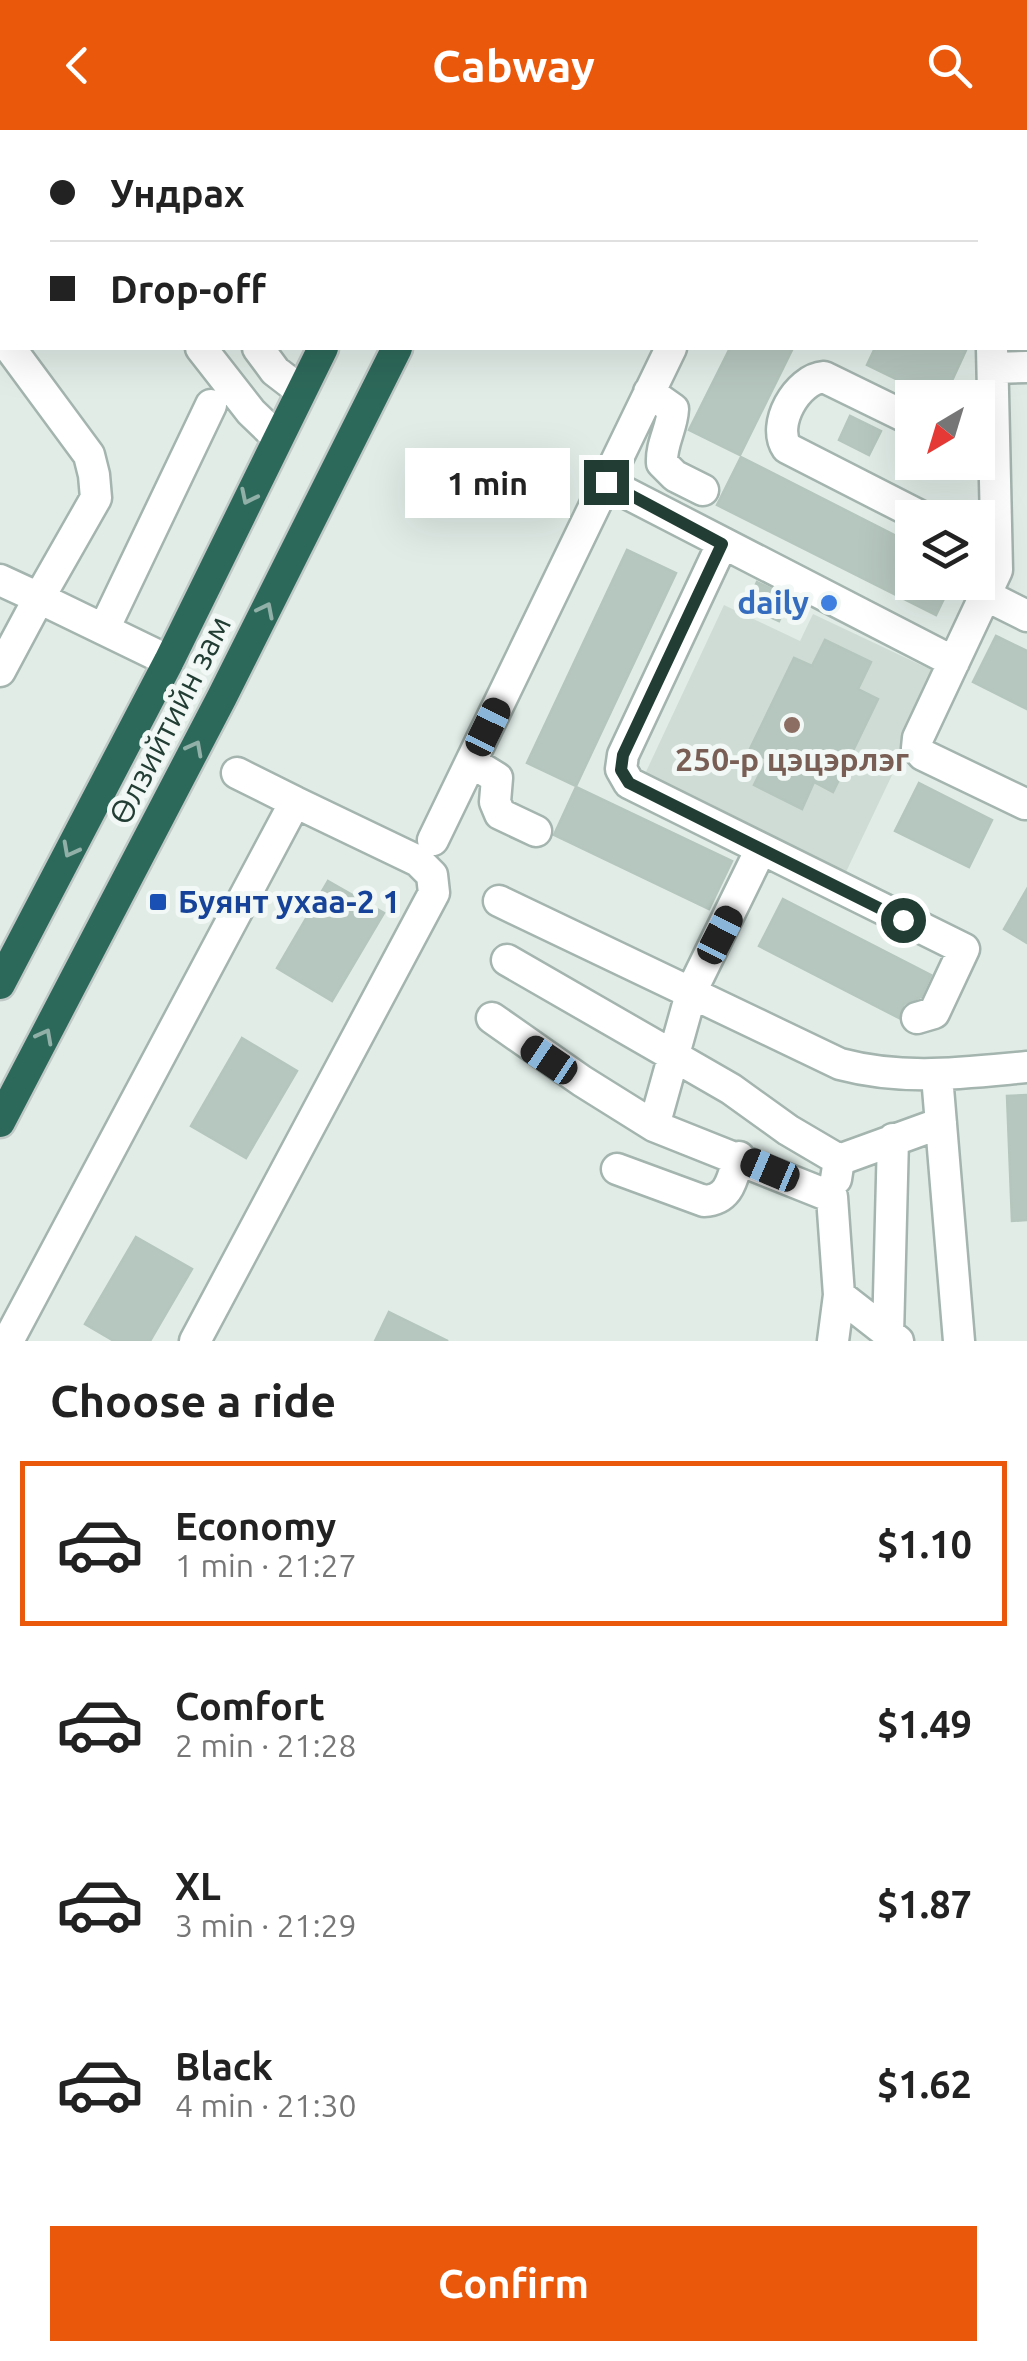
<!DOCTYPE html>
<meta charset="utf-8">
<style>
body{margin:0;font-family:Ubuntu,sans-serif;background:#f6f6f6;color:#222;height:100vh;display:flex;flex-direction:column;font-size:38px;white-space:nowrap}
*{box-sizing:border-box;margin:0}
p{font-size:32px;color:#767676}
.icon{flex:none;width:55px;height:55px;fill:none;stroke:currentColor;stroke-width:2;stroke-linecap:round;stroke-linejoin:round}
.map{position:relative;height:1211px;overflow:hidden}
.drawer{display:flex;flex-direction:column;background:#fff;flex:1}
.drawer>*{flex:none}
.top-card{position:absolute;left:0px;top:0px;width:1028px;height:220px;box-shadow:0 10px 40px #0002;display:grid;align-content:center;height:220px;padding:0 50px;background:#fff}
.needle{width:65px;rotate:218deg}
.buttons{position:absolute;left:895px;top:250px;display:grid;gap:20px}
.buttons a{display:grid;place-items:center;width:100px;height:100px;border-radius:0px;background:#fff;box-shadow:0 10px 40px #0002;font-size:50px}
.end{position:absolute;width:45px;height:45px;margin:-22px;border:12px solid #213d34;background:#fff;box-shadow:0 0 0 5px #fff}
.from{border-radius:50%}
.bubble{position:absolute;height:70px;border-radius:0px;background:#fff;box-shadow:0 10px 40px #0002;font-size:32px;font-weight:700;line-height:70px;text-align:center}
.car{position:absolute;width:30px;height:60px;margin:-30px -15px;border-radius:12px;box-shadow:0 0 8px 2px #0007;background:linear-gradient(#222 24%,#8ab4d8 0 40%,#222 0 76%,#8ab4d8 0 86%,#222 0)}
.top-card b{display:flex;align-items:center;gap:35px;height:95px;font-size:38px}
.top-card b+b{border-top:2px solid #e0e0e0}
.top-card i{width:25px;height:25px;background:#222}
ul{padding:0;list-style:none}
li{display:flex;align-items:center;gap:30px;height:165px;margin:0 20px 15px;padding:0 30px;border:5px solid transparent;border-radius:0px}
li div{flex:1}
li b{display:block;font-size:38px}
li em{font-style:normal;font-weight:700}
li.selected{border-color:#ea580c}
li>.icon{width:90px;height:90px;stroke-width:1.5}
h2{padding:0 50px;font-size:45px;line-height:120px}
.primary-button{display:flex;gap:20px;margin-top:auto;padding:20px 50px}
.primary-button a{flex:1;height:115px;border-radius:0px;background:#ea580c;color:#fff;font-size:40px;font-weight:700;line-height:115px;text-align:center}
header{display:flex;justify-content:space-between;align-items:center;height:130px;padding:0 50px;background:#ea580c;color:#fff;font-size:45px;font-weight:700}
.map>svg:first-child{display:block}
.built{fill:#cfdcd5}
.building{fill:#b6c7bf;stroke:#b4c6bd;stroke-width:2.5}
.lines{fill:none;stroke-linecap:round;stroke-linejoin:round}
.minor-casing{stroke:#a4b4ae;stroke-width:35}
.highway-casing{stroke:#c1c9c6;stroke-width:35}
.minor{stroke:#fff;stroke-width:30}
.highway{stroke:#2d695a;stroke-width:30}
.oneway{stroke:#90b0a8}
.route{stroke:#213d34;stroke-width:12}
.shop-dot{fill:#3f7fe0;stroke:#f2f8f5;stroke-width:4}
.education-dot{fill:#8d6e63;stroke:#f2f8f5;stroke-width:4}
.transit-dot{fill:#1a4fb4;stroke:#f2f8f5;stroke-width:4}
.labels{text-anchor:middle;stroke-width:10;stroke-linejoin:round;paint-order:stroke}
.shop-label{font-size:32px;font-weight:bold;fill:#366cbe;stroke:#f2f8f5;text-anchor:end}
.street-label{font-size:32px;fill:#213d34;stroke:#f2f8f5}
.education-label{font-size:32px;font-weight:bold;fill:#785e54;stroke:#f2f8f5}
.transit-label{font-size:32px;font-weight:bold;fill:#164399;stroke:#f2f8f5;text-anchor:start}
</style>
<header><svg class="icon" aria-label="back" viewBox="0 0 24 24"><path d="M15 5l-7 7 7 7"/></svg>Cabway<svg class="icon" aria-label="search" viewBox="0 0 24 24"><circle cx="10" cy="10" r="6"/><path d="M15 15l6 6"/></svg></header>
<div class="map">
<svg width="1027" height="1211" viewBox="0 0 1027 1211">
<rect width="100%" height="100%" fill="#e1ece7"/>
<path class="built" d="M589,0h438v27l-2,-25z
M724,475l76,36 13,-27 127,60 -94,198 -202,-96z"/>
<path class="building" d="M730,218h63l-53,107 -51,-25z
M875,218h92l-23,50h-9l-68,-33z
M850,286l31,15 -12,24 -30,-15z
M741,327l171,87v38h40l-16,33 -219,-110z
M627,420l49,23 -100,213 -49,-23z
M757,452l33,16 -11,23 -33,-15z
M996,506l31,15v58l-54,-27z
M825,510l46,22 -13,27 20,10 -45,93 -19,-10 -12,27 -48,-24 13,-26 -18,-8 45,-93 18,8z
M919,653l73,37 -23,47 -74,-36z
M576,657l156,74 -23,48 -155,-74z
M328,751l56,32 -52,88 -55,-33z
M1027,759v54l-23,-14z
M783,769l148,76 -10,22 -17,7 -5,14 -140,-72z
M242,908l55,33 -51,87 -55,-32z
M1027,965v125l-15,1 -5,-125z
M136,1107l56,32 -42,72h-36l-29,-17z
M389,1182l59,29h-73z"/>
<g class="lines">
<g class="minor-casing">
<path id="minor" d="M47,0l2,2
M95,0l1,2
M229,0v2
M645,2l3,-2
M1025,58h2
M201,218l50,64 26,25
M258,218l17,23 26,20
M992,218l5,222 -79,168 -1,10 6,7 102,49
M993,238l34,-1
M649,262l24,17c-1,20 -12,34 -11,54l13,13 28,14
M912,290l-88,-43c-27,2 -53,48 -37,71l137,70
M605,352l349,180
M722,414l-99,211 -2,14 8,14 335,166 -30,64 -17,5
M0,450l39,18 57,-100 -2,-23 -5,-20 -79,-107
M985,465l42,21
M104,499l107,-224
M0,541l39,-73 130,63
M471,632l26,16 -2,24 5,12 36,17
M433,710l238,-492
M499,771l341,163c64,17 122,9 187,3
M507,830l224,129 57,41 51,30
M492,888l90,63 72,45 178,71 7,98 -6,46
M937,946l22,265
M654,996l38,-136 69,-141
M617,1039l87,32c26,-1 28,-22 35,-44
M836,1049l3,-19 102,-37
M839,1165l59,46
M888,1205l5,-196
M8,1211l287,-539 -58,-29
M195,1211l239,-448 -2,-18 -14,-14 -123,-59"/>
</g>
<g class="highway-casing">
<path id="highway" d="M434,2l1,-2
M506,2l2,-2
M0,854l169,-323 154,-313
M0,992l222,-425 175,-349"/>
</g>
<use href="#minor" class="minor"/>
<use href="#highway" class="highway"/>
</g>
<defs><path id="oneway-chevron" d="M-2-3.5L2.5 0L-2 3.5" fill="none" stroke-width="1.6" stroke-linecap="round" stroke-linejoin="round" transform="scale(2.5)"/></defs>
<g class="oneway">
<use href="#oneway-chevron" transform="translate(248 367) rotate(116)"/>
<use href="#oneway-chevron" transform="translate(266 480) rotate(-63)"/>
<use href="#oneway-chevron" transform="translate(195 618) rotate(-62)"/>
<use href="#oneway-chevron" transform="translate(70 720) rotate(118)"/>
<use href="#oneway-chevron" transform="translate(45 906) rotate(-62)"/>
</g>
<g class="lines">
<path class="route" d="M606,352l116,62 -99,211 -2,15 8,13 274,137"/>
</g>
<circle class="shop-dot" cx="829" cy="473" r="10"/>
<circle class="education-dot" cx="792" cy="595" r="10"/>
<rect class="transit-dot" x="148" y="762" width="20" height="20" rx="5"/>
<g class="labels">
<g class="shop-label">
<text x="809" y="484">daily</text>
</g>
<g class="street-label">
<text transform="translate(170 590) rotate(-63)" y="11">Өлзийтийн зам</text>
</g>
<g class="education-label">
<text x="792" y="641">250-р цэцэрлэг</text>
</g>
<g class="transit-label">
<text x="178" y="783">Буянт ухаа-2 1</text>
</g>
</g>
</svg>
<div class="buttons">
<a><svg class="needle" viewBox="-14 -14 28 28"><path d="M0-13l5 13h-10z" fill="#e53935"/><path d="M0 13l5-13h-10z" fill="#767676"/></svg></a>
<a><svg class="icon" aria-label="layers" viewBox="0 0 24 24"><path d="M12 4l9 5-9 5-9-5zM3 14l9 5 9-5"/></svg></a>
</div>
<i class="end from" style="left:903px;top:790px"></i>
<i class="end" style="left:606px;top:352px"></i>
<div class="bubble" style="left:405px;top:318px;width:165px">1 min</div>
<i class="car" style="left:488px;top:597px;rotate:26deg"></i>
<i class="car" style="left:720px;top:805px;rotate:27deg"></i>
<i class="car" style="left:549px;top:930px;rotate:304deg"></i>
<i class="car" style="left:770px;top:1040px;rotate:293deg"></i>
<div class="top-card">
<b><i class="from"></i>Ундрах</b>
<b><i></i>Drop-off</b>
</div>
</div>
<section class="drawer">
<h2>Choose a ride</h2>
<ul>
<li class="selected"><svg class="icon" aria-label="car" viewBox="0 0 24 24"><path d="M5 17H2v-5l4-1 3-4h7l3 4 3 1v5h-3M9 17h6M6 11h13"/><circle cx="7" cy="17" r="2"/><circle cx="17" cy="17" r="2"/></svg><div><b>Economy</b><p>1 min · 21:27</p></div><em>$1.10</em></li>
<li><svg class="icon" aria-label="car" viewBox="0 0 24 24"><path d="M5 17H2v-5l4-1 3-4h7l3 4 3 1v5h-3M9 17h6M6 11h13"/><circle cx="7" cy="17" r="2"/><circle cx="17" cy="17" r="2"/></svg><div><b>Comfort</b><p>2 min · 21:28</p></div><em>$1.49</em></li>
<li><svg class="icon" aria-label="car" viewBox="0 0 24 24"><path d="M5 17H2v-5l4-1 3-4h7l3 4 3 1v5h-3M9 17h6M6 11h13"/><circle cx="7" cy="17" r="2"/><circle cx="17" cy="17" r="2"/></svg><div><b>XL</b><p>3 min · 21:29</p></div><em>$1.87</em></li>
<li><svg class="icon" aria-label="car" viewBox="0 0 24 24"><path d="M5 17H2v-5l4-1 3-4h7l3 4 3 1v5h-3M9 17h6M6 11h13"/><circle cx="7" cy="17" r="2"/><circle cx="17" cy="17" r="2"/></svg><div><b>Black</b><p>4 min · 21:30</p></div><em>$1.62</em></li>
</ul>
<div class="primary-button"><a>Confirm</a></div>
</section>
